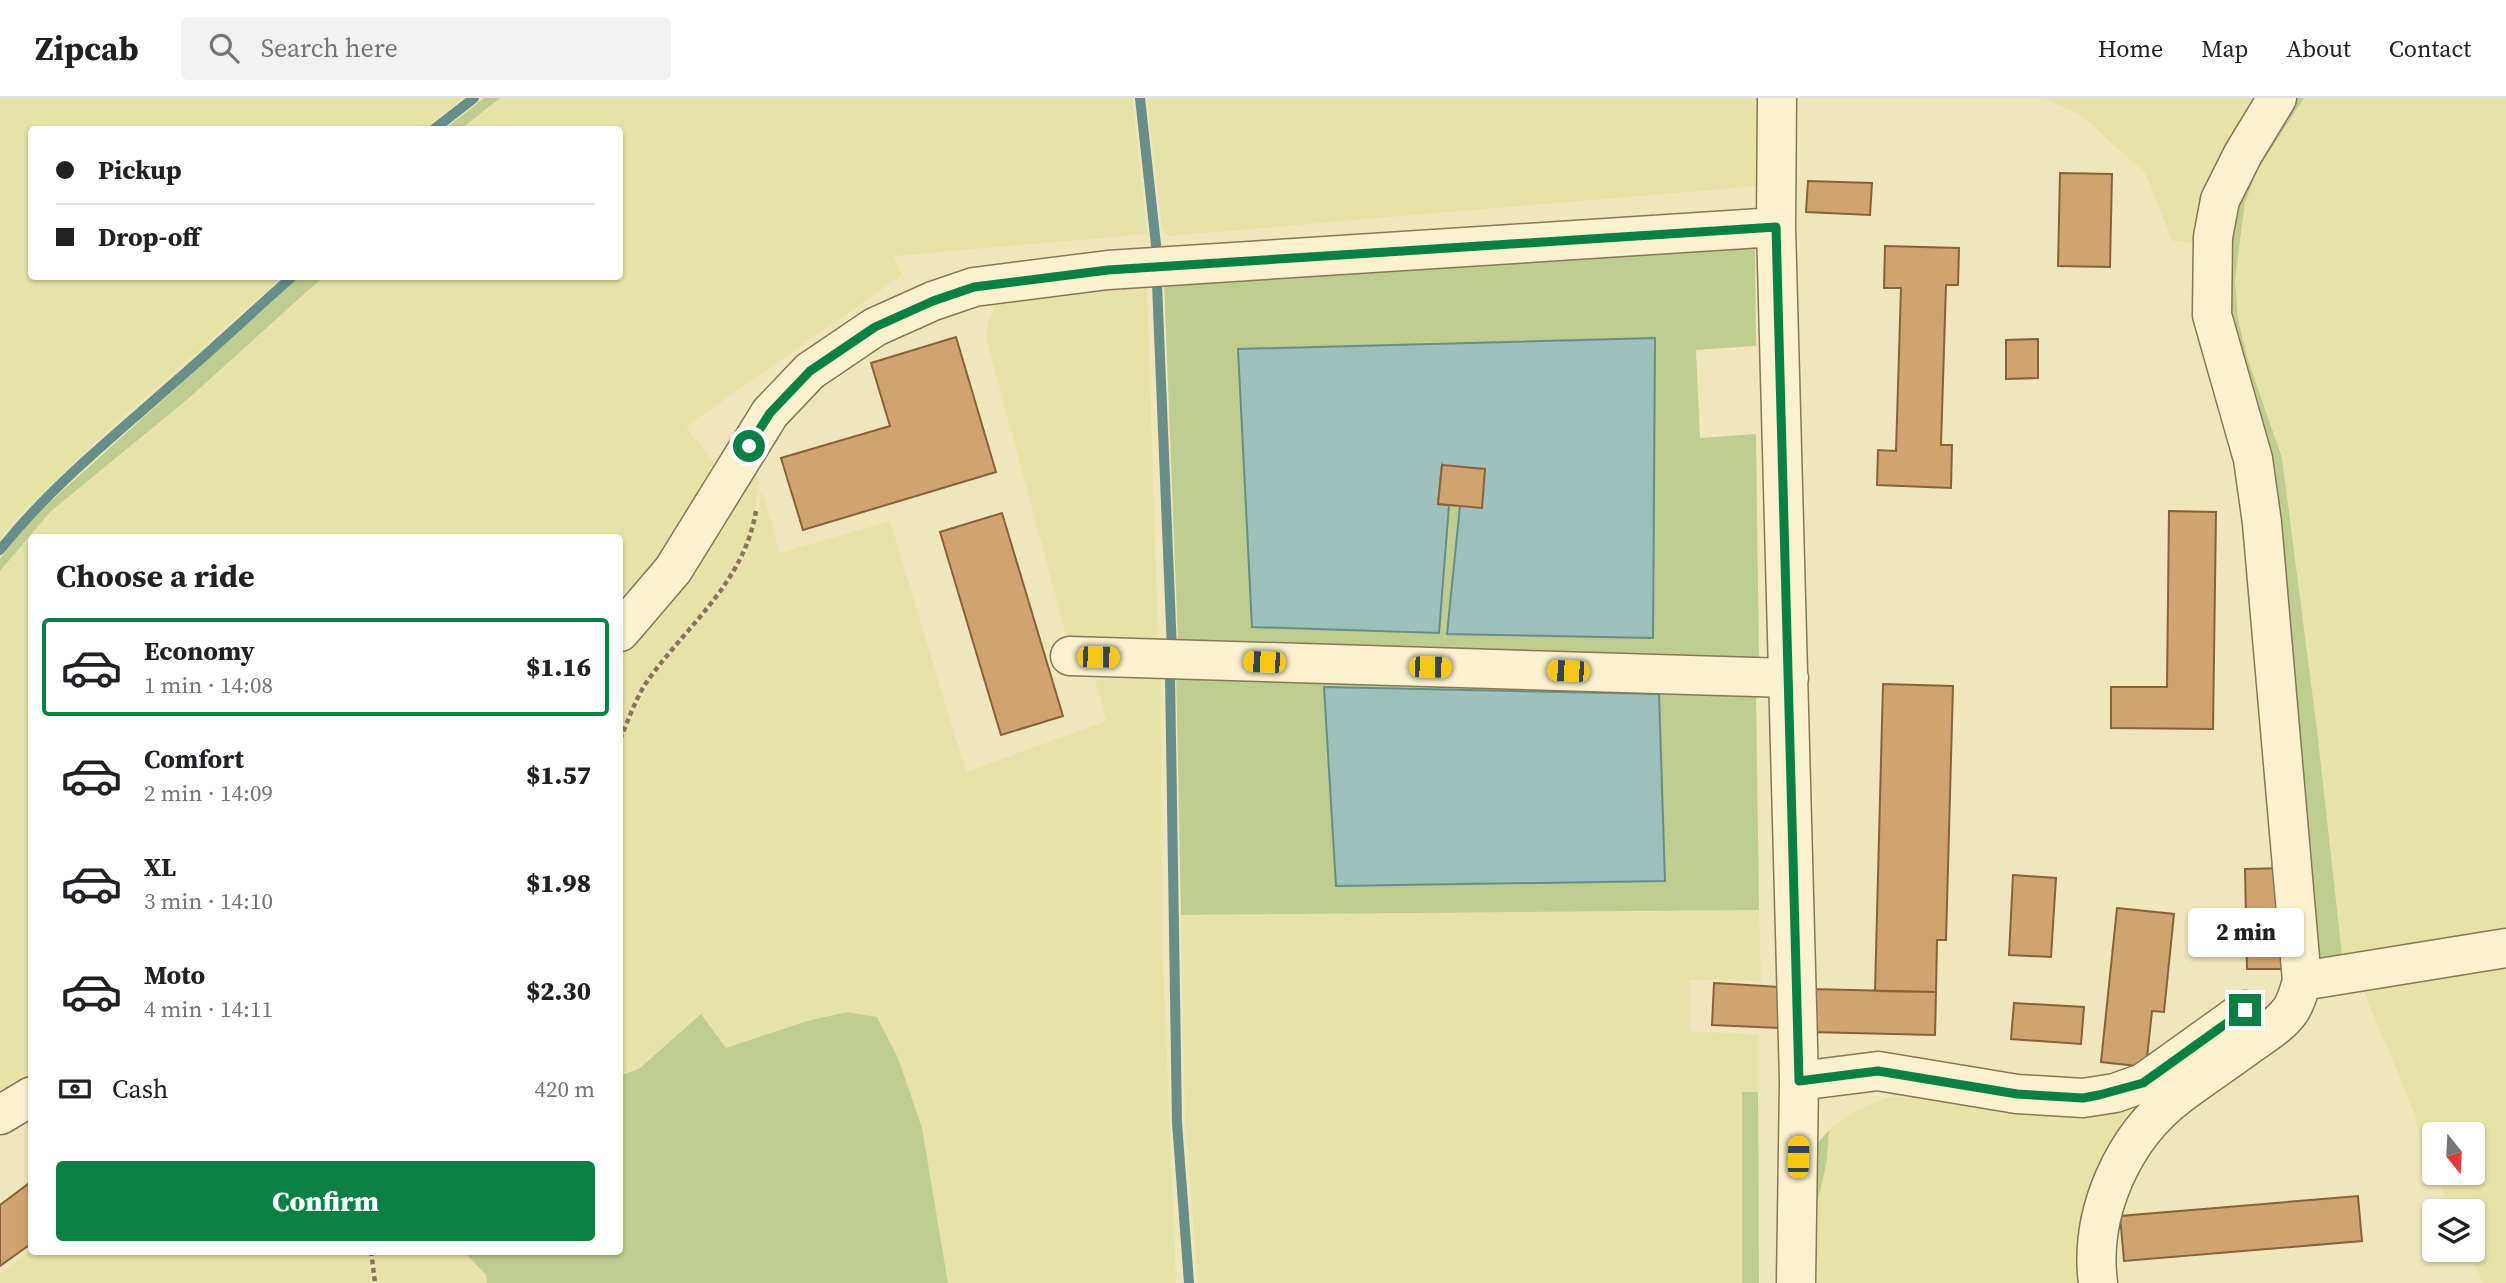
<!DOCTYPE html>
<meta charset="utf-8">
<style>
body{margin:0;font-family:"Source Serif 4",serif;background:#f2f2f2;color:#202124;height:100vh;display:flex;flex-direction:column;font-size:26px;white-space:nowrap}
*{box-sizing:border-box;margin:0}
p{font-size:23px;color:#757577}
.icon{flex:none;width:38px;height:38px;fill:none;stroke:currentColor;stroke-width:2;stroke-linecap:round;stroke-linejoin:round}
.map{position:relative;flex:1;overflow:hidden}
.panel{position:absolute;left:28px;top:436px;width:595px;height:721px;display:flex;flex-direction:column;background:#fff;border-radius:7px;box-shadow:0 2px 5px #0004}
.panel>*{flex:none}
.top-card{position:absolute;left:28px;top:28px;width:595px;height:154px;border-radius:7px;box-shadow:0 2px 5px #0004;display:grid;align-content:center;height:154px;padding:0 28px;background:#fff}
.needle{width:46px;rotate:162deg}
.fabs{position:absolute;left:2422px;top:1024px;display:grid;gap:14px}
.fabs a{display:grid;place-items:center;width:63px;height:63px;border-radius:7px;background:#fff;box-shadow:0 2px 5px #0004;font-size:35px}
.end{position:absolute;width:32px;height:32px;margin:-16px;border:9px solid #0b8043;background:#fff;box-shadow:0 0 0 4px #fff}
.from{border-radius:50%}
.bubble{position:absolute;height:49px;border-radius:7px;background:#fff;box-shadow:0 2px 5px #0004;font-size:23px;font-weight:800;line-height:49px;text-align:center}
.car{position:absolute;width:21px;height:42px;margin:-21px -10px;border-radius:9px;box-shadow:0 0 5px 2px #0007;background:linear-gradient(#f5c518 24%,#345 0 40%,#f5c518 0 76%,#345 0 86%,#f5c518 0)}
.top-card b{display:flex;align-items:center;gap:24px;height:66px;font-size:26px}
.top-card b+b{border-top:2px solid #e0e0e0}
.top-card i{width:18px;height:18px;background:#202124}
ul{padding:0;list-style:none}
li{display:flex;align-items:center;gap:21px;height:98px;margin:0 14px 10px;padding:0 14px;border:4px solid transparent;border-radius:7px}
li div{flex:1}
li b{display:block;font-size:26px}
li em{font-style:normal;font-weight:800}
li.selected{border-color:#0b8043}
li>.icon{width:63px;height:63px;stroke-width:1.5}
h2{padding:0 28px;font-size:32px;line-height:84px}
.pay{display:flex;align-items:center;gap:18px;height:77px;padding:0 28px;font-size:26px}
.pay p{margin-inline-start:auto}
.action{display:flex;gap:14px;margin-top:auto;padding:14px 28px}
.action a{flex:1;height:80px;border-radius:7px;background:#0b8043;color:#fff;font-size:28px;font-weight:800;line-height:80px;text-align:center}
header{display:flex;align-items:center;gap:42px;box-sizing:border-box;height:98px;padding:0 35px;background:#fff;border-bottom:2px solid #e0e0e0}
header strong{font-size:33px}
nav{display:flex;gap:38px;margin-inline-start:auto;font-size:24px}
.search{width:490px;height:63px;background:#f2f2f2;display:flex;align-items:center;gap:18px;box-sizing:border-box;padding:0 24px;border-radius:7px;color:#757577;font-size:26px}
.map>svg:first-child{display:block}
.farmland{fill:#e6e3a9}
.green{fill:#bfce90;fill-rule:evenodd}
.water{fill:#a0c0bb;stroke:#688e89;stroke-width:2}
.lines{fill:none;stroke-linecap:round;stroke-linejoin:round}
.stream{stroke:#688e89;stroke-width:10}
.building{fill:#d0a370;stroke:#88623a;stroke-width:2}
.minor-casing{stroke:#887655;stroke-width:41}
.path{stroke:#887655;stroke-width:4.5;stroke-dasharray:5 3.5;stroke-linecap:butt}
.minor{stroke:#faf2cf;stroke-width:38}
.route{stroke:#0b8043;stroke-width:9}
</style>
<header>
<strong>Zipcab</strong>
<div class="search"><svg class="icon" aria-label="search" viewBox="0 0 24 24"><circle cx="10" cy="10" r="6"/><path d="M15 15l6 6"/></svg>Search here</div>
<nav><a>Home</a><a>Map</a><a>About</a><a>Contact</a></nav>
</header>
<div class="map">
<svg width="2506" height="1185" viewBox="0 0 2506 1185">
<rect width="100%" height="100%" fill="#f0e6bc"/>
<path class="farmland" d="M0,0h463l-38,31 -393,1v146l250,1 -179,158 -83,79 -20,26z
M500,0h632l15,136 -253,22 8,19 -216,152 35,44 -41,68 -60,59v-61h-588l-1,549 -31,19v-534l50,-59 139,-114 134,-121 297,-1v-146l-159,-1z
M1147,0h610v88l-589,50 -6,-8z
M2044,0h221l-64,145 -29,-2 -26,-67 -64,-58z
M2304,0h202v843l-163,23 -26,-234 -35,-272 -34,-98 -10,-40 -3,-40 10,-78 13,-33z
M1147,189l11,351 -90,4 -81,-301 1,-19 7,-16 10,-10z
M752,361l7,24 -7,44 -15,37 -31,44 -59,69 -27,55v-83z
M762,392l18,63 110,-32 76,251 140,-51 -11,-42 66,-1 1,261 14,344h-228l-26,-155 -45,-111 -30,-5 -40,9 -81,27 -25,-33 -61,53 -20,8v-333l31,-64 58,-68 32,-45 14,-39z
M1759,812l2,71 -71,-1v51l68,4v57h-16v191h-544l-13,-162 -4,-206z
M2506,858v327h-23l-15,-33h5v-39h-22l-16,-38 38,-1v-38h-39v37l-13,-31 -8,-31 -55,-131z
M1889,999l253,5 -55,181h-271l1,-79 10,-43 2,-31 24,-18z
M31,1152l337,1 4,32h-372v-10z
M373,1153h83l12,5 19,19v8h-110z"/>
<path class="green" d="M484,0h16l-39,31h-16z
M2286,0h18l-46,71 -13,33 -10,78 3,40 10,40 34,98 35,272 26,234 -24,4 -98,-687 5,-52z
M1755,150l1,98 -60,4 4,88 56,-4 3,229 -581,-21 -14,-362 514,-30zM1655,240l-207,296 12,-128 -11,-1 -196,122 -15,-277z
M299,179h24l-134,121 -139,114 -50,59v-12l31,-40z
M1176,571l580,18 3,223 -578,5z
M847,914l30,5 21,41 24,70 26,155h-461l-1,-8 -18,-19 -12,-5h164v-175l20,-8 61,-54 25,34 81,-27z
M1742,994h16l1,191h-17z
M1829,1032l-2,31 -10,43 -2,79h-13l3,-125z"/>
<path class="water" d="M1655,240l-2,300 -206,-4 13,-128 -18,-41 -4,39 11,1 -10,128 -187,-6 -14,-278z
M1324,589l335,7 6,187 -329,5z"/>
<g class="lines">
<path class="stream" d="M1140,0l17,156
M433,32l41,-32
M1157,186l15,366
M0,452c49,-62 111,-111 169,-163 42,-36 82,-74 124,-111
M1170,577l7,448 12,160"/>
</g>
<path class="building" d="M2060,75l52,1 -2,93 -52,-1z
M1808,83l64,2 -2,32 -64,-3z
M1885,148l74,2 -1,37h-12l-5,160h11l-1,43 -74,-3 1,-35 18,1 5,-163h-17z
M956,239l40,135 -193,58 -22,-72 109,-32 -19,-63z
M2038,241v39l-32,1v-39z
M1442,367l43,4 -3,39 -44,-4z
M2169,413l47,1 -3,217 -102,-1v-41h56z
M1002,415l61,203 -62,19 -61,-203z
M1883,586l70,2 -7,254h-9l-1,52 -61,-1z
M2285,770l2,101h-40l-2,-100z
M2013,777l43,3 -5,79 -42,-2z
M2117,810l57,6 -10,98 -12,-1 -6,56 -45,-5z
M1714,885l68,4 -3,41 -67,-3z
M1810,891l126,3 -1,43 -126,-3z
M2014,905l70,4 -3,37 -70,-5z
M32,1083v62l-32,23v-61z
M2358,1098l4,45 -238,20 -4,-45z"/>
<g class="lines">
<g class="minor-casing">
<path id="minor" d="M1777,0l-1,129 23,854 -3,202
M620,534l53,-62 97,-157 40,-42 65,-44 58,-26 41,-14 134,-17 668,-43
M1070,558l719,22
M2302,883l204,-33
M1799,983l79,-10 139,23 66,4 32,-5 28,-10 102,-73
M0,1017l32,-19
M2098,1185c-9,-70 25,-146 81,-188 23,-17 47,-33 70,-50 14,-10 31,-20 41,-34 6,-8 9,-20 12,-30l-40,-458 -9,-64 -41,-144 1,-78 7,-37 23,-46 34,-56"/>
</g>
<path class="path" d="M620,641c9,-20 17,-45 31,-63 40,-54 93,-95 105,-165
M371,1153l4,32"/>
<use href="#minor" class="minor"/>
</g>
<g class="lines">
<path class="route" d="M749,348l21,-33 40,-42 65,-44 58,-26 41,-14 134,-17 668,-43 23,854 79,-10 139,23 66,4 16,-3 44,-12 102,-73"/>
</g>
</svg>
<div class="fabs">
<a><svg class="needle" viewBox="-14 -14 28 28"><path d="M0-13l5 13h-10z" fill="#e53935"/><path d="M0 13l5-13h-10z" fill="#757577"/></svg></a>
<a><svg class="icon" aria-label="layers" viewBox="0 0 24 24"><path d="M12 4l9 5-9 5-9-5zM3 14l9 5 9-5"/></svg></a>
</div>
<i class="end from" style="left:749px;top:348px"></i>
<i class="end" style="left:2245px;top:912px"></i>
<div class="bubble" style="left:2188px;top:810px;width:116px">2 min</div>
<i class="car" style="left:1098px;top:559px;rotate:91deg"></i>
<i class="car" style="left:1264px;top:564px;rotate:272deg"></i>
<i class="car" style="left:1430px;top:569px;rotate:91deg"></i>
<i class="car" style="left:1568px;top:573px;rotate:272deg"></i>
<i class="car" style="left:1798px;top:1059px;rotate:1deg"></i>
<div class="top-card">
<b><i class="from"></i>Pickup</b>
<b><i></i>Drop-off</b>
</div>
<section class="panel">
<h2>Choose a ride</h2>
<ul>
<li class="selected"><svg class="icon" aria-label="car" viewBox="0 0 24 24"><path d="M5 17H2v-5l4-1 3-4h7l3 4 3 1v5h-3M9 17h6M6 11h13"/><circle cx="7" cy="17" r="2"/><circle cx="17" cy="17" r="2"/></svg><div><b>Economy</b><p>1 min · 14:08</p></div><em>$1.16</em></li>
<li><svg class="icon" aria-label="car" viewBox="0 0 24 24"><path d="M5 17H2v-5l4-1 3-4h7l3 4 3 1v5h-3M9 17h6M6 11h13"/><circle cx="7" cy="17" r="2"/><circle cx="17" cy="17" r="2"/></svg><div><b>Comfort</b><p>2 min · 14:09</p></div><em>$1.57</em></li>
<li><svg class="icon" aria-label="car" viewBox="0 0 24 24"><path d="M5 17H2v-5l4-1 3-4h7l3 4 3 1v5h-3M9 17h6M6 11h13"/><circle cx="7" cy="17" r="2"/><circle cx="17" cy="17" r="2"/></svg><div><b>XL</b><p>3 min · 14:10</p></div><em>$1.98</em></li>
<li><svg class="icon" aria-label="car" viewBox="0 0 24 24"><path d="M5 17H2v-5l4-1 3-4h7l3 4 3 1v5h-3M9 17h6M6 11h13"/><circle cx="7" cy="17" r="2"/><circle cx="17" cy="17" r="2"/></svg><div><b>Moto</b><p>4 min · 14:11</p></div><em>$2.30</em></li>
</ul>
<div class="pay"><svg class="icon" aria-label="cash" viewBox="0 0 24 24"><path d="M3 7h18v10H3z"/><circle cx="12" cy="12" r="2"/></svg>Cash<p>420 m</p></div>
<div class="action"><a>Confirm</a></div>
</section>
</div>
